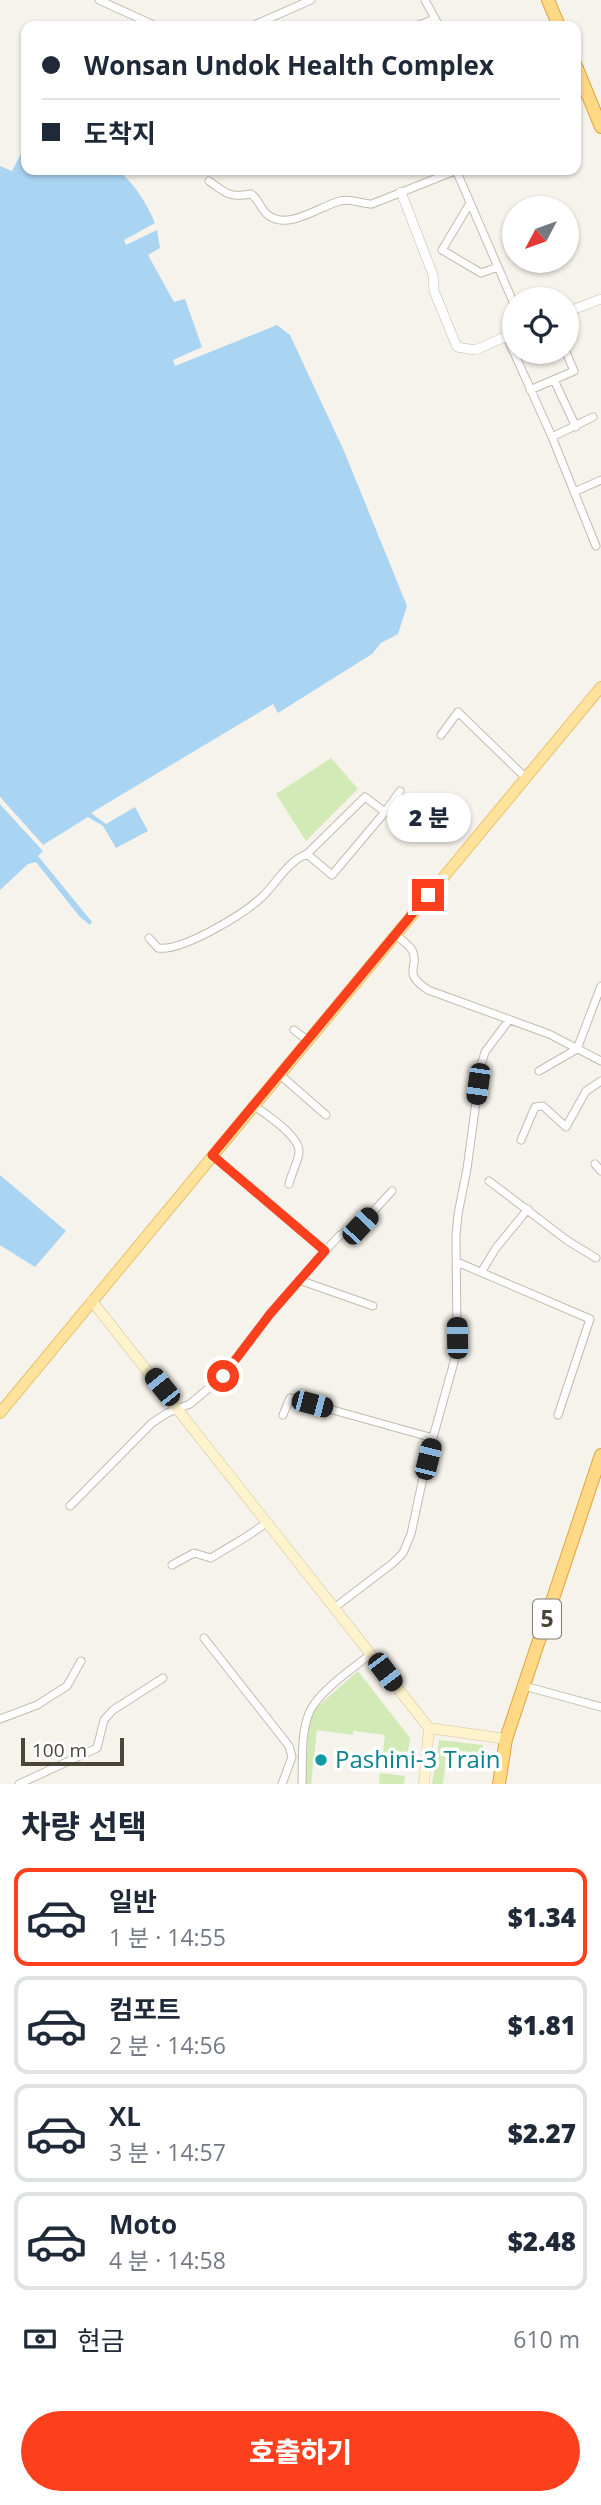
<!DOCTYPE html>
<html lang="ko">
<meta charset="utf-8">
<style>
body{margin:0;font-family:"Open Sans","Noto Sans KR",sans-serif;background:#f2f2f3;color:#1f2937;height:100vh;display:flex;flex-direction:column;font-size:26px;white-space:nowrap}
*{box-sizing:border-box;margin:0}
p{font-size:23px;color:#747a83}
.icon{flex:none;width:38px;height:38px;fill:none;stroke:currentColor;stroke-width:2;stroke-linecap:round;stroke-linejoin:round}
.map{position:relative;height:1784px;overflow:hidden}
.side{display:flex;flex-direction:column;background:#fff;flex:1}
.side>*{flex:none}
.top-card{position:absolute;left:21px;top:21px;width:560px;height:154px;border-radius:14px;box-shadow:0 2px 5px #0004;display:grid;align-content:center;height:154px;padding:0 21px;background:#fff}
.needle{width:46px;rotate:229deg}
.buttons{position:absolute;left:502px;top:196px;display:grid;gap:14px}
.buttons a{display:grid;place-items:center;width:77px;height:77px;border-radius:50%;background:#fff;box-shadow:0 2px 5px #0004;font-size:35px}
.scale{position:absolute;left:21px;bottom:18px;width:103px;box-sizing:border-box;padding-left:7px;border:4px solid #4b4439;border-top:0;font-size:19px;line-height:24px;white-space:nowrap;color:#4b4439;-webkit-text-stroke:5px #fff;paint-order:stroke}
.end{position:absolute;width:32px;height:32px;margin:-16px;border:9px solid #fc3f1d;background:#fff;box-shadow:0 0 0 4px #fff}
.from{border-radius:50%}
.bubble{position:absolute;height:49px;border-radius:24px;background:#fff;box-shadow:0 2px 5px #0004;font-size:23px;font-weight:800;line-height:49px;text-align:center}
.car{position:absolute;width:21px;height:42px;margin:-21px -10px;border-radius:9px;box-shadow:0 0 5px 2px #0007;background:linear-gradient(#222 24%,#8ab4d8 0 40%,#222 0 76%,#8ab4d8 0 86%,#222 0)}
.top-card b{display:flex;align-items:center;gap:24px;height:66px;font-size:26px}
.top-card b+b{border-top:2px solid #e0e1e3}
.top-card i{width:18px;height:18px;background:#1f2937}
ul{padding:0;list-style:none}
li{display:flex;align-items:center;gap:21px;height:98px;margin:0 14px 10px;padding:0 7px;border:4px solid #e0e1e3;border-radius:14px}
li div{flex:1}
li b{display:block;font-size:26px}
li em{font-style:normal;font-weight:800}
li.active{border-color:#fc3f1d}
li>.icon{width:63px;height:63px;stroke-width:1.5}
h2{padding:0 21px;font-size:32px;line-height:84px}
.pay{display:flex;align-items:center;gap:18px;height:77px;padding:0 21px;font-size:26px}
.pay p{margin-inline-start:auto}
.button{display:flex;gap:14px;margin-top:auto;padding:14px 21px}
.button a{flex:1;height:80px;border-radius:42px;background:#fc3f1d;color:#fff;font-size:28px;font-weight:800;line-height:80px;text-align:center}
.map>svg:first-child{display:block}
.green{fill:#d2eab5}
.water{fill:#a9d4f2}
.pier{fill:#f6f3ec}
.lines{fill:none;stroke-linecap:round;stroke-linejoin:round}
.minor-casing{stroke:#c2bbae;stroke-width:9}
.tertiary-casing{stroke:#c2bbae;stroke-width:10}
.secondary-casing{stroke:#d6c79b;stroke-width:11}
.primary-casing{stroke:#e6c16a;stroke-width:12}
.trunk-casing{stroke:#e0a43c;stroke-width:14}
.minor{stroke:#fff;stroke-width:7}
.tertiary{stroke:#fff;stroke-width:9}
.secondary{stroke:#fff3cd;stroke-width:10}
.primary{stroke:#ffe39c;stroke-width:10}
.trunk{stroke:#ffd985;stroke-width:12}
.route{stroke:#fc3f1d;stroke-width:9}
.culture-dot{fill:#0f9aa8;stroke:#fff;stroke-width:2.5}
.labels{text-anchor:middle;stroke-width:7;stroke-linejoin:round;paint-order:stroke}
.shield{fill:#fff;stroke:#817c74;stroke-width:2}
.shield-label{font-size:23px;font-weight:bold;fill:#4b4439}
.culture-label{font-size:24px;fill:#0d838f;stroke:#fff;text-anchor:start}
</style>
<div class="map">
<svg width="601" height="1784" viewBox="0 0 601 1784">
<rect width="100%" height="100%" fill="#f6f3ec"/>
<path class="green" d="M331,758l27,31 -52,52 -30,-47z
M358,1671l52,67 -4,27 -24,-3 3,-27 -32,-4v4l-36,-5 -6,54h-6l4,-62 6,-13z
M439,1740l44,5 -1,9 -35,-4 -4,34h-11z
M380,1773l25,3 -1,8h-25z"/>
<path class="water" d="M26,144v26h91c17,12 30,34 38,53l-31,17 2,5 31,-15 3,18 -12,7 26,47 11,-3 17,48 -29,13 2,6 102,-41 13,10 54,116 63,155 -9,28 -17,9 -9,11 -94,59 -5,-9 -182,109 15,11 29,-17 13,24 -32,17 -13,-22 -15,-9 -45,28 -43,-48v-631l12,5z
M0,804l43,47 -5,5 54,66 -2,3 -10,-8 -44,-55 -8,2 -28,26z
M0,1175l66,56 -31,36 -35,-22z"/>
<path class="pier" d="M0,797l43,48v6l-43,-47z"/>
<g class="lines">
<g class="minor-casing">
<path id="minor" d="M99,0l57,26
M425,0l14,26
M252,26l59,-26
M416,26l19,-7
M456,170l58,134
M209,181c17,12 20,17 42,13 8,5 9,15 17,21 20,16 52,-9 72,-14 12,-3 21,3 32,3l85,-34
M470,203l-28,47 39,23 17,-6
M507,337l45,100 44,109
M554,380l22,47
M530,390l44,-19 -8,-19
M552,437l41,-20
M574,492l27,-12
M441,735l17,-23 68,66
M307,854l25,21 53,-63
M395,934c5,5 13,10 17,16 9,18 -12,21 16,40l121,44 52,27
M149,938l9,10c24,4 88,-35 106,-53 13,-13 24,-34 43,-41l58,-57 20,15 15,-21
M294,1030l13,10
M539,1071l38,-22 24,-63
M279,1074l47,41
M253,1105c13,9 47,31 46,47 0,8 -8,22 -10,32
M521,1140l14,-33 8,-1 23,21 20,-36 15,-10
M212,1155l113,96
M595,1164l6,7
M489,1181l79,60 28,17
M457,1262l133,57 -32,96
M482,1271l14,-23 32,-39
M299,1280l74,26
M283,1415l7,-17 143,40
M70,1506l82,-83 15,-10 23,-9 33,-28 47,-62 55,-63 15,-16 20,-9 32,-35
M172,1565l22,-12 17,5c19,-12 39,-22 56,-36
M334,1608l59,-45 10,-10 8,-19 16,-75 27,-97 3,-24 -1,-102 2,-22 9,-45 14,-104 4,-13 24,-32
M204,1638l85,108 3,11 -10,27
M524,1686l77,21
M0,1719l37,-14 30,-19 14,-25
M19,1784l78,-36 7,-28 9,-10 50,-32
M302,1784c1,-23 -2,-54 9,-75 11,-20 42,-41 60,-55"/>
</g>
<g class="tertiary-casing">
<path id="tertiary" d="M401,192l32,83 1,16 23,56 18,3 39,-17
M567,312l34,-13"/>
</g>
<g class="secondary-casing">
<path id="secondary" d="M92,1301l337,427 -5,56
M429,1728l77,11"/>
</g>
<g class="primary-casing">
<path id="primary" d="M0,1413l601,-726"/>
</g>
<g class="trunk-casing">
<path id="trunk" d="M548,0l11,26
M576,66l25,61
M499,1784l7,-45 95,-284"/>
</g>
<use href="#minor" class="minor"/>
<use href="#tertiary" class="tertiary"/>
<use href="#secondary" class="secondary"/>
<use href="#primary" class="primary"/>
<use href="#trunk" class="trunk"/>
</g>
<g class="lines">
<path class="route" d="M223,1376l47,-62 55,-63 -113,-96 216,-260"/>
</g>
<circle class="culture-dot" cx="321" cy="1760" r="7"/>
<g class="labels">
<rect class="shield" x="533" y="1599.5" width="28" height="39" rx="5"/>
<g class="shield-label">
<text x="547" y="1627">5</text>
</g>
<g class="culture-label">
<text x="335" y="1768">Pashini-3 Train</text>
</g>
</g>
</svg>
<div class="buttons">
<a><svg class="needle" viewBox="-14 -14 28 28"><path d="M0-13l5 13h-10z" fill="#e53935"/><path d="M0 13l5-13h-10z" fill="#747a83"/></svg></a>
<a><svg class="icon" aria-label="locate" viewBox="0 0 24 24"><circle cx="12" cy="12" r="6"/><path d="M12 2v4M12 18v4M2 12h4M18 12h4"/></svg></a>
</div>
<div class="scale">100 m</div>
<i class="end from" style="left:223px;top:1376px"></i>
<i class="end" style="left:428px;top:895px"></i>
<div class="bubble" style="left:387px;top:793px;width:84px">2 분</div>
<i class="car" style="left:478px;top:1084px;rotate:188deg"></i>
<i class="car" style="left:360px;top:1226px;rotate:43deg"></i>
<i class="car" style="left:457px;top:1338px;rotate:359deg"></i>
<i class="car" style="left:162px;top:1387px;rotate:321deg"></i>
<i class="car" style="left:312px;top:1404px;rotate:105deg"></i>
<i class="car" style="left:428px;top:1459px;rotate:14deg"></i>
<i class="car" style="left:385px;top:1672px;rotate:143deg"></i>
<div class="top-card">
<b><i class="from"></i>Wonsan Undok Health Complex</b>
<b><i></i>도착지</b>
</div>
</div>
<section class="side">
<h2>차량 선택</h2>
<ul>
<li class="active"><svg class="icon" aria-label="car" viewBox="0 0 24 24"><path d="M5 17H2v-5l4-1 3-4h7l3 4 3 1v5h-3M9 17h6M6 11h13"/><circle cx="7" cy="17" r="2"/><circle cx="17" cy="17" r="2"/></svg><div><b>일반</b><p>1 분 · 14:55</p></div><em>$1.34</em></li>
<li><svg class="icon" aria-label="car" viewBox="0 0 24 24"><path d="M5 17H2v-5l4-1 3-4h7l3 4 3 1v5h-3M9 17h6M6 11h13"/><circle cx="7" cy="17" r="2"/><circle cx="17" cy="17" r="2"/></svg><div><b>컴포트</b><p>2 분 · 14:56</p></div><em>$1.81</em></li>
<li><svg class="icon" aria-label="car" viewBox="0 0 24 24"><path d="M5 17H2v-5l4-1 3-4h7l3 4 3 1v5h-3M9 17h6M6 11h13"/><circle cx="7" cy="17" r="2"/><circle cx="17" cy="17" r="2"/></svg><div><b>XL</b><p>3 분 · 14:57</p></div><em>$2.27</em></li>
<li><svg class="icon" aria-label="car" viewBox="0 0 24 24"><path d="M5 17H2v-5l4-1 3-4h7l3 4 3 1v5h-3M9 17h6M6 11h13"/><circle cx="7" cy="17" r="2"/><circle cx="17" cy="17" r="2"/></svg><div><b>Moto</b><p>4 분 · 14:58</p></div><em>$2.48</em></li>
</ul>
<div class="pay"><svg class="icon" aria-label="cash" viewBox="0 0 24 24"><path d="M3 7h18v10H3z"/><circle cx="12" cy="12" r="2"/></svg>현금<p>610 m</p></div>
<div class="button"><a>호출하기</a></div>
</section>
